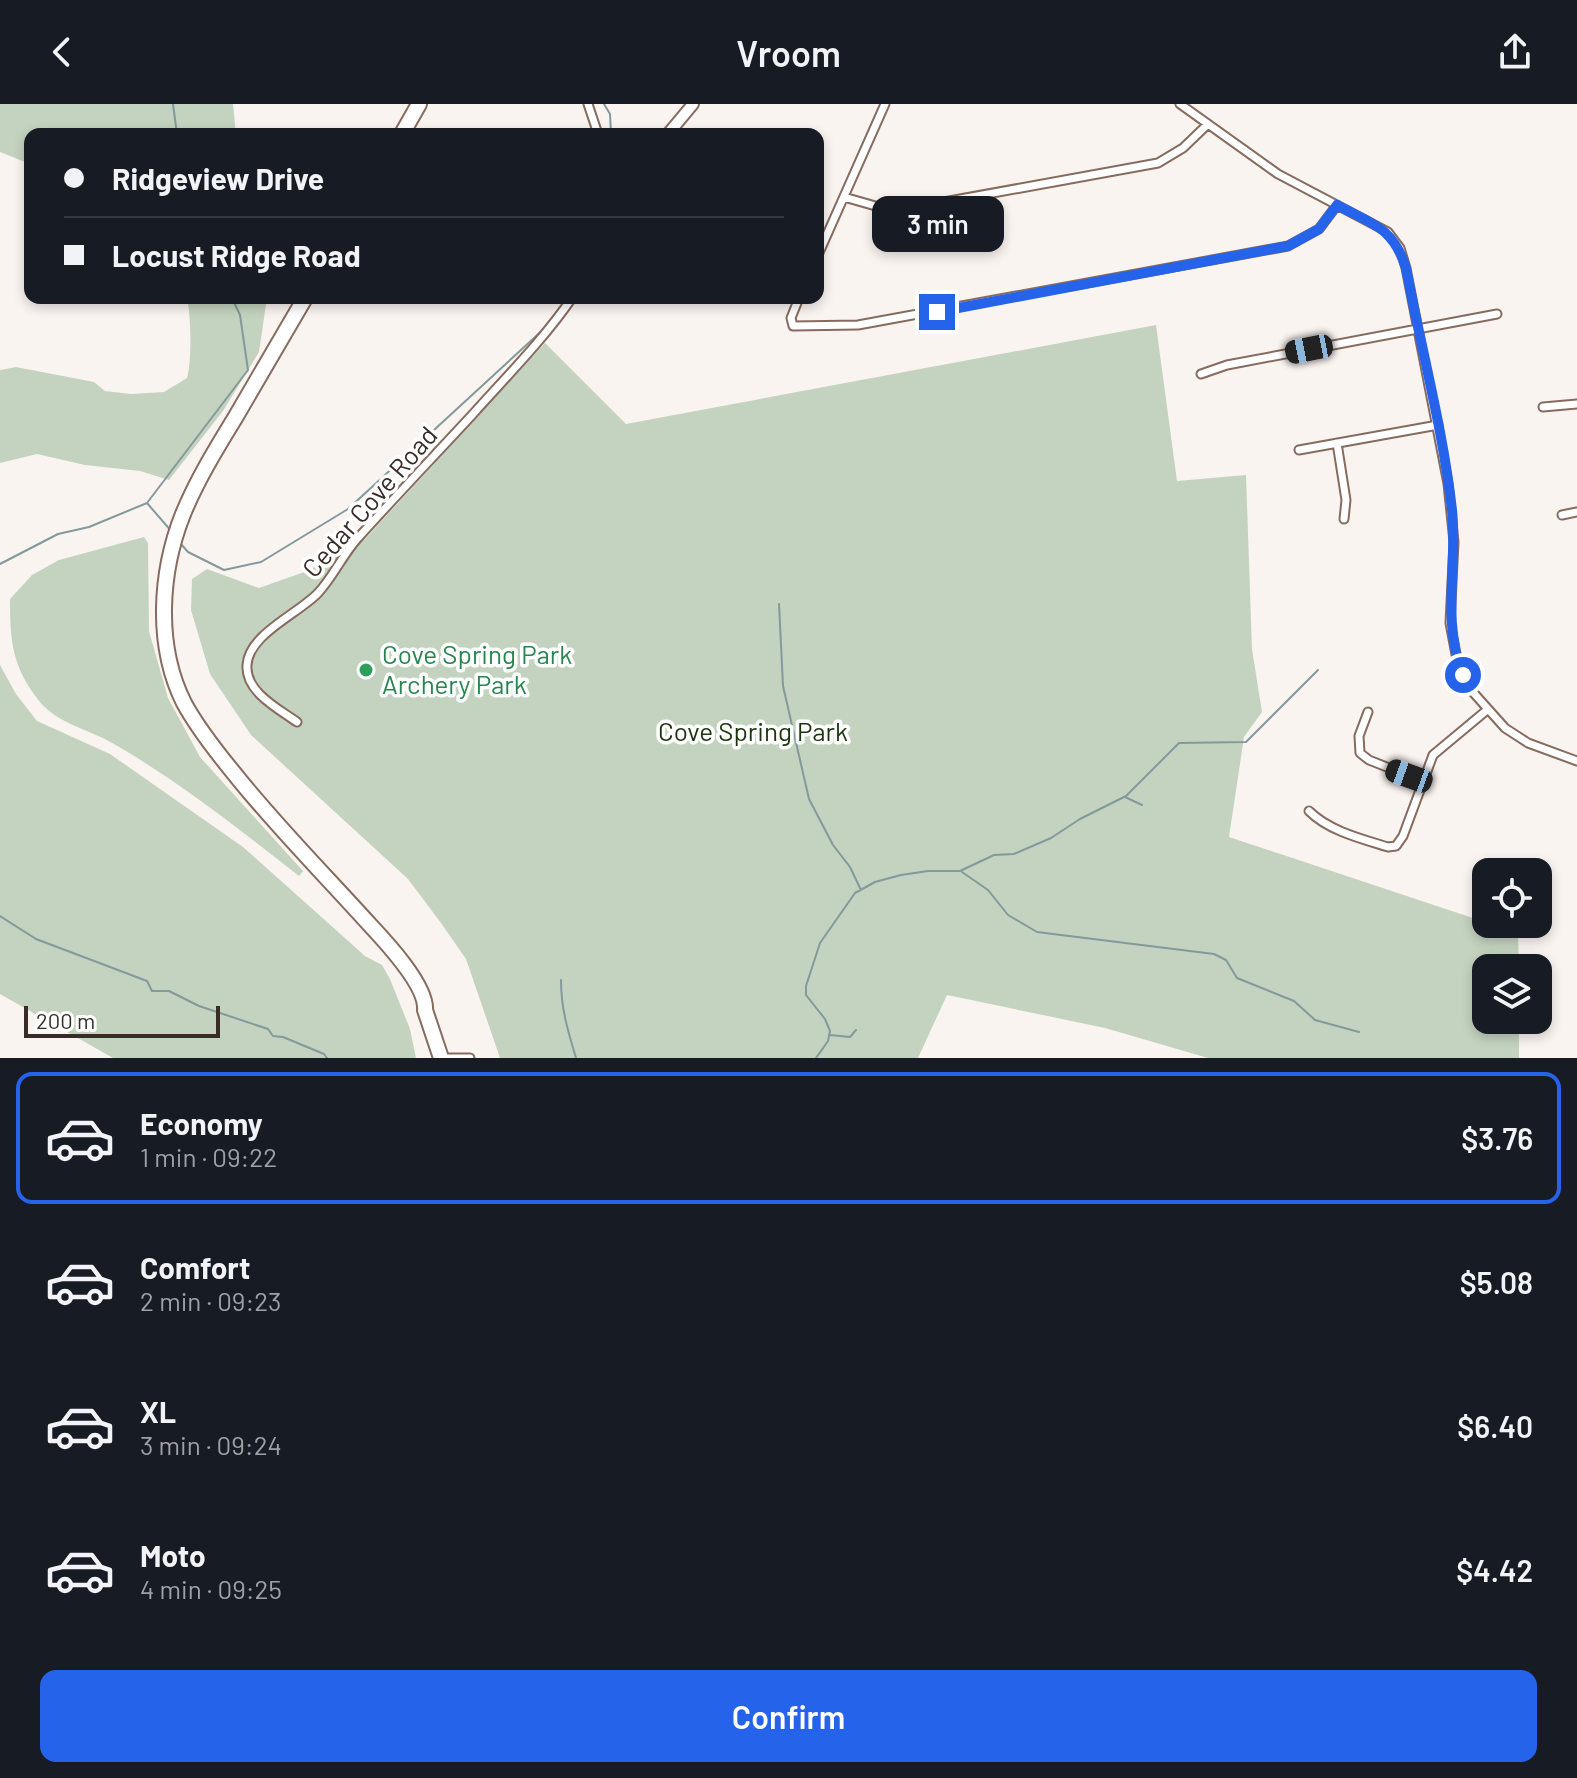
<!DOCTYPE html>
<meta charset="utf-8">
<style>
body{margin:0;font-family:Barlow,sans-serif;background:#242831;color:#f1f3f6;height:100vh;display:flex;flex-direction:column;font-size:30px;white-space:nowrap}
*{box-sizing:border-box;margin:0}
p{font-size:26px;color:#9ea1a6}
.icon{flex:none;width:44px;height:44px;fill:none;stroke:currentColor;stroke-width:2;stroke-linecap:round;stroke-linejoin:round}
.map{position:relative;height:954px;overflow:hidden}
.sheet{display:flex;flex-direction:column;background:#171b24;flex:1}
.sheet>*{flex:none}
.banner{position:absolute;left:24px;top:24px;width:800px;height:176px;border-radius:16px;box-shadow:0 4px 12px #0003;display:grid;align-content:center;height:176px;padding:0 40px;background:#171b24}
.fabs{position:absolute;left:1472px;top:754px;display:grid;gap:16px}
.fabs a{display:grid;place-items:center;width:80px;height:80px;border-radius:16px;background:#171b24;box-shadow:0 4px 12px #0003;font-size:40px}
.scale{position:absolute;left:24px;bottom:20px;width:196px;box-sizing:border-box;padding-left:8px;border:4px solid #382c27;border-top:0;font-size:22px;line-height:28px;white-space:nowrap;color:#382c27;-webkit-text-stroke:6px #fff;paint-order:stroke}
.end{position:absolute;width:36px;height:36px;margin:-18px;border:10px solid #2563eb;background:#fff;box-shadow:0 0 0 4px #fff}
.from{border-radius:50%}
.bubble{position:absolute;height:56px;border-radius:16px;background:#171b24;box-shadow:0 4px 12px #0003;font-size:26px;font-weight:600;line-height:56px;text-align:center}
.car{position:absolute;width:24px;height:48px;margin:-24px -12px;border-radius:10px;box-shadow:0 0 6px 2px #0007;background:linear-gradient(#222 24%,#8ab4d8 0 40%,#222 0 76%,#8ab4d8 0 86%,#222 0)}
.banner b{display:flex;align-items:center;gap:28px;height:76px;font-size:30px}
.banner b+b{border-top:2px solid #363941}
.banner i{width:20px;height:20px;background:#f1f3f6}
ul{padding:14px 0 0;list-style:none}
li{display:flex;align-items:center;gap:24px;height:132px;margin:0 16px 12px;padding:0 24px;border:4px solid transparent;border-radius:16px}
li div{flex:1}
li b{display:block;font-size:30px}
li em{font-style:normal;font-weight:600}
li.active{border-color:#2563eb}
li>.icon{width:72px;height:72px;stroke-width:1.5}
.cta{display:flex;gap:16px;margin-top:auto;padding:16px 40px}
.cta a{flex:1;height:92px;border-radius:16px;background:#2563eb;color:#fff;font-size:32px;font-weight:600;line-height:92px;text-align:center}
header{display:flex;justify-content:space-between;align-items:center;height:104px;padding:0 40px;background:#171b24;font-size:36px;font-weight:600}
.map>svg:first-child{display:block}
.green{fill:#c4d3bf}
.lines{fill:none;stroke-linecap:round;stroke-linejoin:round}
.stream{stroke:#83999b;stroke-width:2}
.street-casing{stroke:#866b5e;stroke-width:11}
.secondary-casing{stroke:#866b5e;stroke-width:14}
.highway-casing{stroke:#866b5e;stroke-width:18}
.street{stroke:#fff;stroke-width:7}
.secondary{stroke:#fff;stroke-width:10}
.highway{stroke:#fff;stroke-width:14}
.route{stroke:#2563eb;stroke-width:10}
.leisure-dot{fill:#2e9e5b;stroke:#fff;stroke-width:3}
.labels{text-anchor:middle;stroke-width:7;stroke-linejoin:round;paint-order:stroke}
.street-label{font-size:26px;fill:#382c27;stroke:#fff}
.leisure-label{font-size:26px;fill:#27864d;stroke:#fff;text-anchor:start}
.park-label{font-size:26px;fill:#1a350e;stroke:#fff}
</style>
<header><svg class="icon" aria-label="back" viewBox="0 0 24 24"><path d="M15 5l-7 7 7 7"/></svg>Vroom<svg class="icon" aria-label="share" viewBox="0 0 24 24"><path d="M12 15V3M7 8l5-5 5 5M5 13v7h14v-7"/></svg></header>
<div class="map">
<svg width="1577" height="954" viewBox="0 0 1577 954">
<rect width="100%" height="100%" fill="#faf4f1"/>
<path class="green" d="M0,0h233l3,30h-206v30l-30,-12z
M187,194h80l-8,54 -36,59 -54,69 -29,-9 -55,-6 -48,-11 -37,9v-93l16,-3 78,15 11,9 26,3 33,-2 23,-14c5,-17 4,-62 0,-80z
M1156,221l21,156 69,-6 6,174 10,63 -18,25 -15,100 289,96 1,35h-33v52h33v38h-311l-103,-30 -158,-33 -29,63h-418l-34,-99 -25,-36 -33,-44 -157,-144 -41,-61 -19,-64 1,-31 15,-10 52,19 48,-17 58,-32 180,-196 81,81z
M144,433l4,6 1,88 19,67 32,59 103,114 -4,5c-59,-46 -119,-94 -185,-132 -23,-14 -56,-20 -74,-42 -28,-35 -30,-60 -30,-103l22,-24 27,-15z
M0,561l16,29 21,27 73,33 133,93 122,109 17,9 8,14 20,50 6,29h-303l-113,-64z"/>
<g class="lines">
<path class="stream" d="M173,0l4,30
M604,0l6,10 1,20
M147,399l25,29
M181,440l7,8 36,18 37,-8 87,-53 199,-183
M0,460l58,-30 31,-7 58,-24 101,-133 -8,-55 -8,-17
M779,500l4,82 26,113 24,46 17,22 10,21
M1125,693l17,8
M962,768l26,18 20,25 29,17 177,22 12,6 11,18 57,23 21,19 44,12
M0,812l36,23 111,42 5,10h17l30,15 69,23 5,7 10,1 41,17 3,4
M561,876c0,29 7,51 15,78
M830,931l20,2 6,-7
M816,954l12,-17 2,-10 -5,-12 -19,-24v-9l14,-43 35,-50 20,-11 26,-7 27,-4h32l34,-16 20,-1 37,-16 29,-19 46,-23 53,-53 67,-1 72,-72"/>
<g class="street-casing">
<path id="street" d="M588,0l10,30
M1180,0l98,70 110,58 12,16 6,20 42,216 6,58 -4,81 7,37 14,30 34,38 23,15 49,18
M844,93l42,12h19l253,-46 25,-15 25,-24
M818,151l67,-151
M799,194l-8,20 2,8 65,-1 430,-79 31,-17 18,-24
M1201,270l26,-9 270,-51
M1543,303l34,-3
M1337,339l9,57 -2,19
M1299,346l139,-25
M1562,411l15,-3
M1368,608l-9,24 1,17 9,7 53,21
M297,618c-18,-13 -52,-30 -50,-57 2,-31 51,-51 71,-72 15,-16 24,-37 39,-54 38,-42 77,-83 116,-125 34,-38 70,-74 99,-116
M1309,707c20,20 53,28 79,36l8,-1 7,-10 30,-81 54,-45
M448,954h22"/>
</g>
<g class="secondary-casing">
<path id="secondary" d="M668,30l25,-30"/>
</g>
<g class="highway-casing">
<path id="highway" d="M402,30l17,-30
M305,194c-23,40 -47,80 -70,120 -19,31 -38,62 -52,96 -23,58 -28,131 1,189 13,24 31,47 49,69 43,54 91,102 137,153 16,17 57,61 55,85l16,48"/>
</g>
<use href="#street" class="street"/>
<use href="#secondary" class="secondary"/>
<use href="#highway" class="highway"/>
</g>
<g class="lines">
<path class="route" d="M937,208l351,-66 31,-17 18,-24c35,19 56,22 69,63 15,80 37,161 46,242 6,57 -11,109 11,165"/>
</g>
<circle class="leisure-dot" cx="366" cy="566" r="8"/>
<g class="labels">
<g class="street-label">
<text transform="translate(370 398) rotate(-49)" y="9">Cedar Cove Road</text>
</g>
<g class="leisure-label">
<text x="382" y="560">Cove Spring Park<tspan x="382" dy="30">Archery Park</tspan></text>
</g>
<g class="park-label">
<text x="753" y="637">Cove Spring Park</text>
</g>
</g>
</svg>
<div class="fabs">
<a><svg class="icon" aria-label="locate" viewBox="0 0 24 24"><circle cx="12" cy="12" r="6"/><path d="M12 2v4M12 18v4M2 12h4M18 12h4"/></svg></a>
<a><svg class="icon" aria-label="layers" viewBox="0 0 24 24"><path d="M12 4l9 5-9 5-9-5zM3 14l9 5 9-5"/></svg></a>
</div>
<div class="scale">200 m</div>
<i class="end from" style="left:1463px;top:571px"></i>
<i class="end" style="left:937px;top:208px"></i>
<div class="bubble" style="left:872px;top:92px;width:132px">3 min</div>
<i class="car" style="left:1309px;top:245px;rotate:259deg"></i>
<i class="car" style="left:1409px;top:672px;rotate:290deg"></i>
<div class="banner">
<b><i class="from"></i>Ridgeview Drive</b>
<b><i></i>Locust Ridge Road</b>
</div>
</div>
<section class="sheet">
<ul>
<li class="active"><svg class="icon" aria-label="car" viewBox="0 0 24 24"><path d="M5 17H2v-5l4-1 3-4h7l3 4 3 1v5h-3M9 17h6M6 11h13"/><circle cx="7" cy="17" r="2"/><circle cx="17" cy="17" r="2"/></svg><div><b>Economy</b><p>1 min · 09:22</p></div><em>$3.76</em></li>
<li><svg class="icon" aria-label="car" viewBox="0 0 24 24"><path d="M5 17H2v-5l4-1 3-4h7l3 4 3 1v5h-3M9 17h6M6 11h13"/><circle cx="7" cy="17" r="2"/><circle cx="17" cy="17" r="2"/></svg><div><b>Comfort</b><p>2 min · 09:23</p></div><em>$5.08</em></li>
<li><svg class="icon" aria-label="car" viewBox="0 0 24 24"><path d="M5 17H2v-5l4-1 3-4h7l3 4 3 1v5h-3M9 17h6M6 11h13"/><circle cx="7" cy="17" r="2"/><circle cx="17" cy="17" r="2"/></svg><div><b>XL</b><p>3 min · 09:24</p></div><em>$6.40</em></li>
<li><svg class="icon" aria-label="car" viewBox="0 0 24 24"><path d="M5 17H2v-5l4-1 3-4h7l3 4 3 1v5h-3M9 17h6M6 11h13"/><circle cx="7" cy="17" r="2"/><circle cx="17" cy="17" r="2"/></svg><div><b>Moto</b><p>4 min · 09:25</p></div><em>$4.42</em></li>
</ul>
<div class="cta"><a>Confirm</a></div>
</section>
